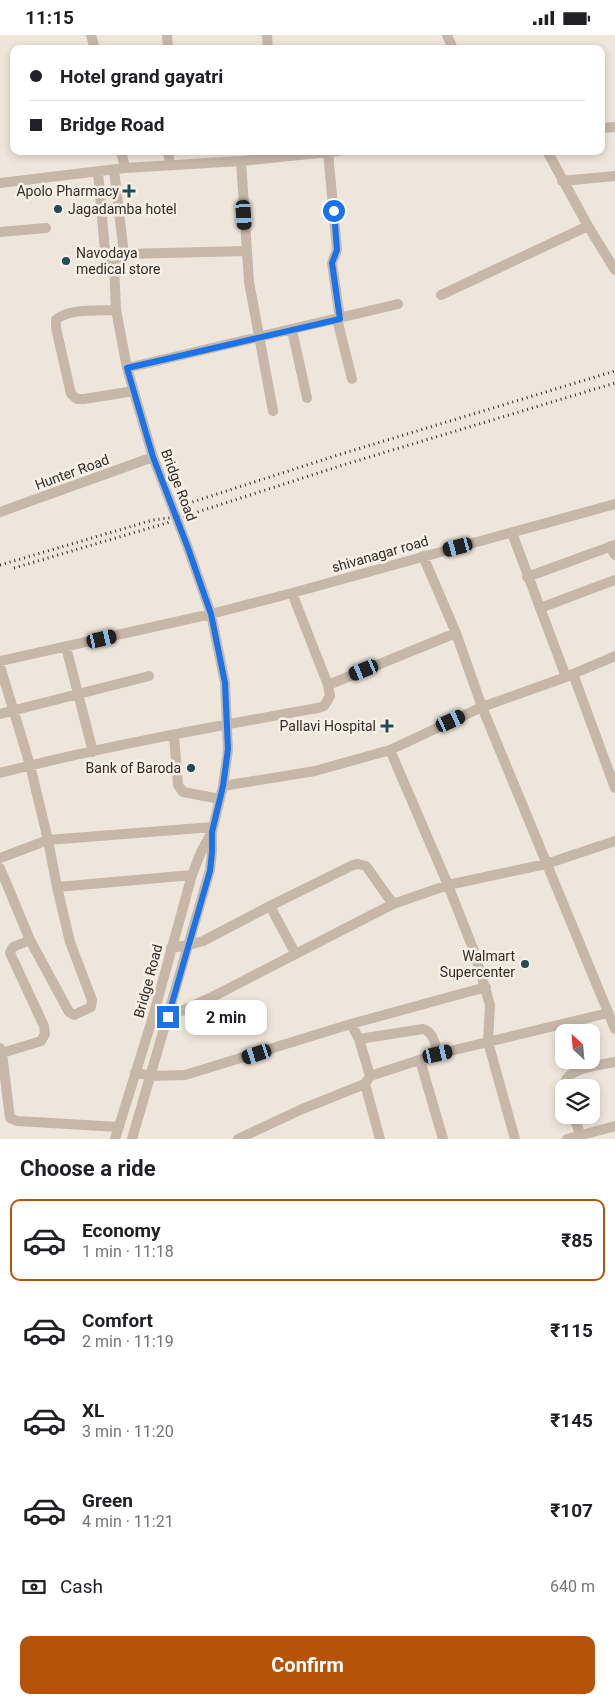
<!DOCTYPE html>
<meta charset="utf-8">
<style>
body{margin:0;font-family:Roboto,sans-serif;background:#f2f2f2;color:#202124;height:100vh;display:flex;flex-direction:column;font-size:19px;white-space:nowrap}
*{box-sizing:border-box;margin:0}
p{font-size:16px;color:#757577}
.icon{flex:none;width:28px;height:28px;fill:none;stroke:currentColor;stroke-width:2;stroke-linecap:round;stroke-linejoin:round}
.map{position:relative;height:1104px;overflow:hidden}
.details{display:flex;flex-direction:column;background:#fff;flex:1}
.details>*{flex:none}
.guide{position:absolute;left:10px;top:10px;width:595px;height:110px;border-radius:10px;box-shadow:0 2px 8px #0003;display:grid;align-content:center;height:110px;padding:0 20px;background:#fff}
.needle{width:32px;rotate:334deg}
.tools{position:absolute;left:555px;top:989px;display:grid;gap:10px}
.tools a{display:grid;place-items:center;width:45px;height:45px;border-radius:10px;background:#fff;box-shadow:0 2px 8px #0003;font-size:25px}
.end{position:absolute;width:22px;height:22px;margin:-11px;border:6px solid #1a73e8;background:#fff;box-shadow:0 0 0 2px #fff}
.from{border-radius:50%}
.bubble{position:absolute;height:35px;border-radius:10px;background:#fff;box-shadow:0 2px 8px #0003;font-size:16px;font-weight:700;line-height:35px;text-align:center}
.car{position:absolute;width:15px;height:30px;margin:-15px -8px;border-radius:6px;box-shadow:0 0 4px 1px #0007;background:linear-gradient(#222 24%,#8ab4d8 0 40%,#222 0 76%,#8ab4d8 0 86%,#222 0)}
.guide b{display:flex;align-items:center;gap:18px;height:48px;font-size:19px}
.guide b+b{border-top:1px solid #e0e0e0}
.guide i{width:12px;height:12px;background:#202124}
ul{padding:0;list-style:none}
li{display:flex;align-items:center;gap:15px;height:82px;margin:0 10px 8px;padding:0 10px;border:2px solid transparent;border-radius:10px}
li div{flex:1}
li b{display:block;font-size:19px}
li em{font-style:normal;font-weight:700}
li.current{border-color:#b45309}
li>.icon{width:45px;height:45px;stroke-width:1.5}
h2{padding:0 20px;font-size:22px;line-height:60px}
.pay{display:flex;align-items:center;gap:12px;height:55px;padding:0 20px;font-size:19px}
.pay p{margin-inline-start:auto}
.button{display:flex;gap:10px;margin-top:auto;padding:10px 20px}
.button a{flex:1;height:58px;border-radius:10px;background:#b45309;color:#fff;font-size:20px;font-weight:700;line-height:58px;text-align:center}
.status{display:flex;justify-content:space-between;align-items:center;height:35px;padding:0 25px;background:#fff;direction:ltr}
.status svg{height:14px;fill:currentColor}
.map>svg:first-child{display:block}
.lines{fill:none;stroke-linecap:round;stroke-linejoin:round}
.minor{stroke:#c6b7a8;stroke-width:10}
.rail{stroke:#342c27;stroke-width:3;stroke-dasharray:1 4;stroke-linecap:butt}
.route{stroke:#1a73e8;stroke-width:6}
.poi-dot{fill:#204c52;stroke:#f7f0e7;stroke-width:2}
.labels{text-anchor:middle;stroke-width:5;stroke-linejoin:round;paint-order:stroke}
.poi-label{font-size:14px;fill:#342c27;stroke:#f7f0e7;text-anchor:end}
.street-label{font-size:14px;fill:#342c27;stroke:#f7f0e7}
</style>
<div class="status"><b>11:15</b><svg viewBox="0 0 49 12"><path d="M0 12V9h3v3zM5 12V6h3v6zM10 12V3h3v9zM15 12V0h3v12zM26 1h20v11H26zM47 4h2v5h-2z"/></svg></div>
<div class="map">
<svg width="615" height="1104" viewBox="0 0 615 1104">
<rect width="100%" height="100%" fill="#efe6db"/>
<g class="lines">
<path class="minor" d="M91,0l4,14
M167,0l1,14
M267,0l1,14
M447,0l6,14
M601,93l14,-1
M121,116l4,17
M168,116l2,14
M547,116l41,75 27,44
M328,117l9,98 -5,13 8,56
M241,126l8,121 24,129
M114,135l10,84 -4,4
M98,137l7,79 3,8 6,5
M562,146l53,-5
M0,148l125,-15 116,-7 97,-10
M0,197l46,-4
M124,219l123,-3
M114,229l2,46 11,58 26,89 35,91 23,66 14,69 3,67 -5,36 -11,46v20l-2,18 -78,269
M441,260l147,-69
M116,275c-16,1 -49,-2 -60,10v8l15,66 6,5h7l50,-8
M337,284l15,60
M292,295l15,68
M127,333l271,-64
M0,477l153,-55
M512,498l54,144
M610,511l5,9
M423,521l33,77 26,74 133,322
M527,542l88,-32
M540,573l75,-28
M66,612l27,105
M0,626l211,-47 81,-21 323,-89
M0,631l30,99 18,75 -48,18
M573,639l42,114
M328,650l128,-52
M0,679l149,-38
M174,700l4,50 5,7 37,7
M390,715l58,135 26,66 16,54 -2,37 27,97
M0,738c105,-27 212,-46 318,-65l6,-2 6,-10 -2,-11 -36,-92
M223,751l92,-15 75,-21 92,-43 84,-30 49,-21
M0,833l30,72 39,72 5,3 17,-8 1,-7 -22,-58 -13,-55
M192,840l-135,12 -9,-47 165,-13
M270,871l25,47
M171,913l18,-3 14,-4 67,-35 83,-41 5,-1 8,2 27,38
M168,982l48,-22 177,-91 55,-19 98,-21 69,-23
M351,989l8,15 11,37
M359,1004l64,-10c11,3 12,16 15,25
M0,1013l2,5 8,65 7,3 102,6
M2,1018l39,-12 4,-7 -1,-8 -34,-73 3,-6 17,-7
M420,1025l23,79
M135,1037l15,4 35,-1 166,-51 135,-37
M365,1049l15,55
M565,1052c-3,-19 36,-22 50,-25
M573,1080l9,24
M115,1104l37,-119 40,-145 9,-23 11,-20
M238,1104l62,-29 65,-26 5,-8 68,-22 170,-41
M567,1104l48,-13"/>
<path class="rail" d="M183,470l158,-51 274,-83
M0,530l153,-45 32,-4 158,-51 272,-82
M14,533l156,-46"/>
</g>
<g class="lines">
<path class="route" d="M168,982l42,-146 2,-19v-20l11,-46 5,-37 -3,-66 -14,-69 -23,-66 -35,-91 -26,-89 213,-49 -8,-56 5,-13 -3,-39"/>
</g>
<g class="poi-dot">
<path d="M126.5 148.5h5v5h5v5h-5v5h-5v-5h-5v-5h5z"/>
<circle cx="58" cy="174" r="5"/>
<circle cx="66" cy="226" r="5"/>
<path d="M384.5 683.5h5v5h5v5h-5v5h-5v-5h-5v-5h5z"/>
<circle cx="191" cy="733" r="5"/>
<circle cx="525" cy="929" r="5"/>
</g>
<g class="labels">
<g class="poi-label">
<text x="119" y="161">Apolo Pharmacy</text>
<text x="68" y="179" text-anchor="start">Jagadamba hotel</text>
<text x="76" y="223" text-anchor="start">Navodaya<tspan x="76" dy="16">medical store</tspan></text>
<text x="376" y="696">Pallavi Hospital</text>
<text x="181" y="738">Bank of Baroda</text>
<text x="515" y="926">Walmart<tspan x="515" dy="16">Supercenter</tspan></text>
</g>
<g class="street-label">
<text transform="translate(72 437) rotate(-20)" y="5">Hunter Road</text>
<text transform="translate(179 450) rotate(69)" y="5">Bridge Road</text>
<text transform="translate(380 519) rotate(-16)" y="5">shivanagar road</text>
<text transform="translate(148 946) rotate(-75)" y="5">Bridge Road</text>
</g>
</g>
</svg>
<div class="tools">
<a><svg class="needle" viewBox="-14 -14 28 28"><path d="M0-13l5 13h-10z" fill="#e53935"/><path d="M0 13l5-13h-10z" fill="#757577"/></svg></a>
<a><svg class="icon" aria-label="layers" viewBox="0 0 24 24"><path d="M12 4l9 5-9 5-9-5zM3 14l9 5 9-5"/></svg></a>
</div>
<i class="end from" style="left:334px;top:176px"></i>
<i class="end" style="left:168px;top:982px"></i>
<div class="bubble" style="left:185px;top:965px;width:82px">2 min</div>
<i class="car" style="left:244px;top:180px;rotate:176deg"></i>
<i class="car" style="left:458px;top:512px;rotate:255deg"></i>
<i class="car" style="left:102px;top:604px;rotate:77deg"></i>
<i class="car" style="left:364px;top:635px;rotate:248deg"></i>
<i class="car" style="left:451px;top:686px;rotate:65deg"></i>
<i class="car" style="left:257px;top:1019px;rotate:252deg"></i>
<i class="car" style="left:438px;top:1019px;rotate:77deg"></i>
<div class="guide">
<b><i class="from"></i>Hotel grand gayatri</b>
<b><i></i>Bridge Road</b>
</div>
</div>
<section class="details">
<h2>Choose a ride</h2>
<ul>
<li class="current"><svg class="icon" aria-label="car" viewBox="0 0 24 24"><path d="M5 17H2v-5l4-1 3-4h7l3 4 3 1v5h-3M9 17h6M6 11h13"/><circle cx="7" cy="17" r="2"/><circle cx="17" cy="17" r="2"/></svg><div><b>Economy</b><p>1 min · 11:18</p></div><em>₹85</em></li>
<li><svg class="icon" aria-label="car" viewBox="0 0 24 24"><path d="M5 17H2v-5l4-1 3-4h7l3 4 3 1v5h-3M9 17h6M6 11h13"/><circle cx="7" cy="17" r="2"/><circle cx="17" cy="17" r="2"/></svg><div><b>Comfort</b><p>2 min · 11:19</p></div><em>₹115</em></li>
<li><svg class="icon" aria-label="car" viewBox="0 0 24 24"><path d="M5 17H2v-5l4-1 3-4h7l3 4 3 1v5h-3M9 17h6M6 11h13"/><circle cx="7" cy="17" r="2"/><circle cx="17" cy="17" r="2"/></svg><div><b>XL</b><p>3 min · 11:20</p></div><em>₹145</em></li>
<li><svg class="icon" aria-label="car" viewBox="0 0 24 24"><path d="M5 17H2v-5l4-1 3-4h7l3 4 3 1v5h-3M9 17h6M6 11h13"/><circle cx="7" cy="17" r="2"/><circle cx="17" cy="17" r="2"/></svg><div><b>Green</b><p>4 min · 11:21</p></div><em>₹107</em></li>
</ul>
<div class="pay"><svg class="icon" aria-label="cash" viewBox="0 0 24 24"><path d="M3 7h18v10H3z"/><circle cx="12" cy="12" r="2"/></svg>Cash<p>640 m</p></div>
<div class="button"><a>Confirm</a></div>
</section>
